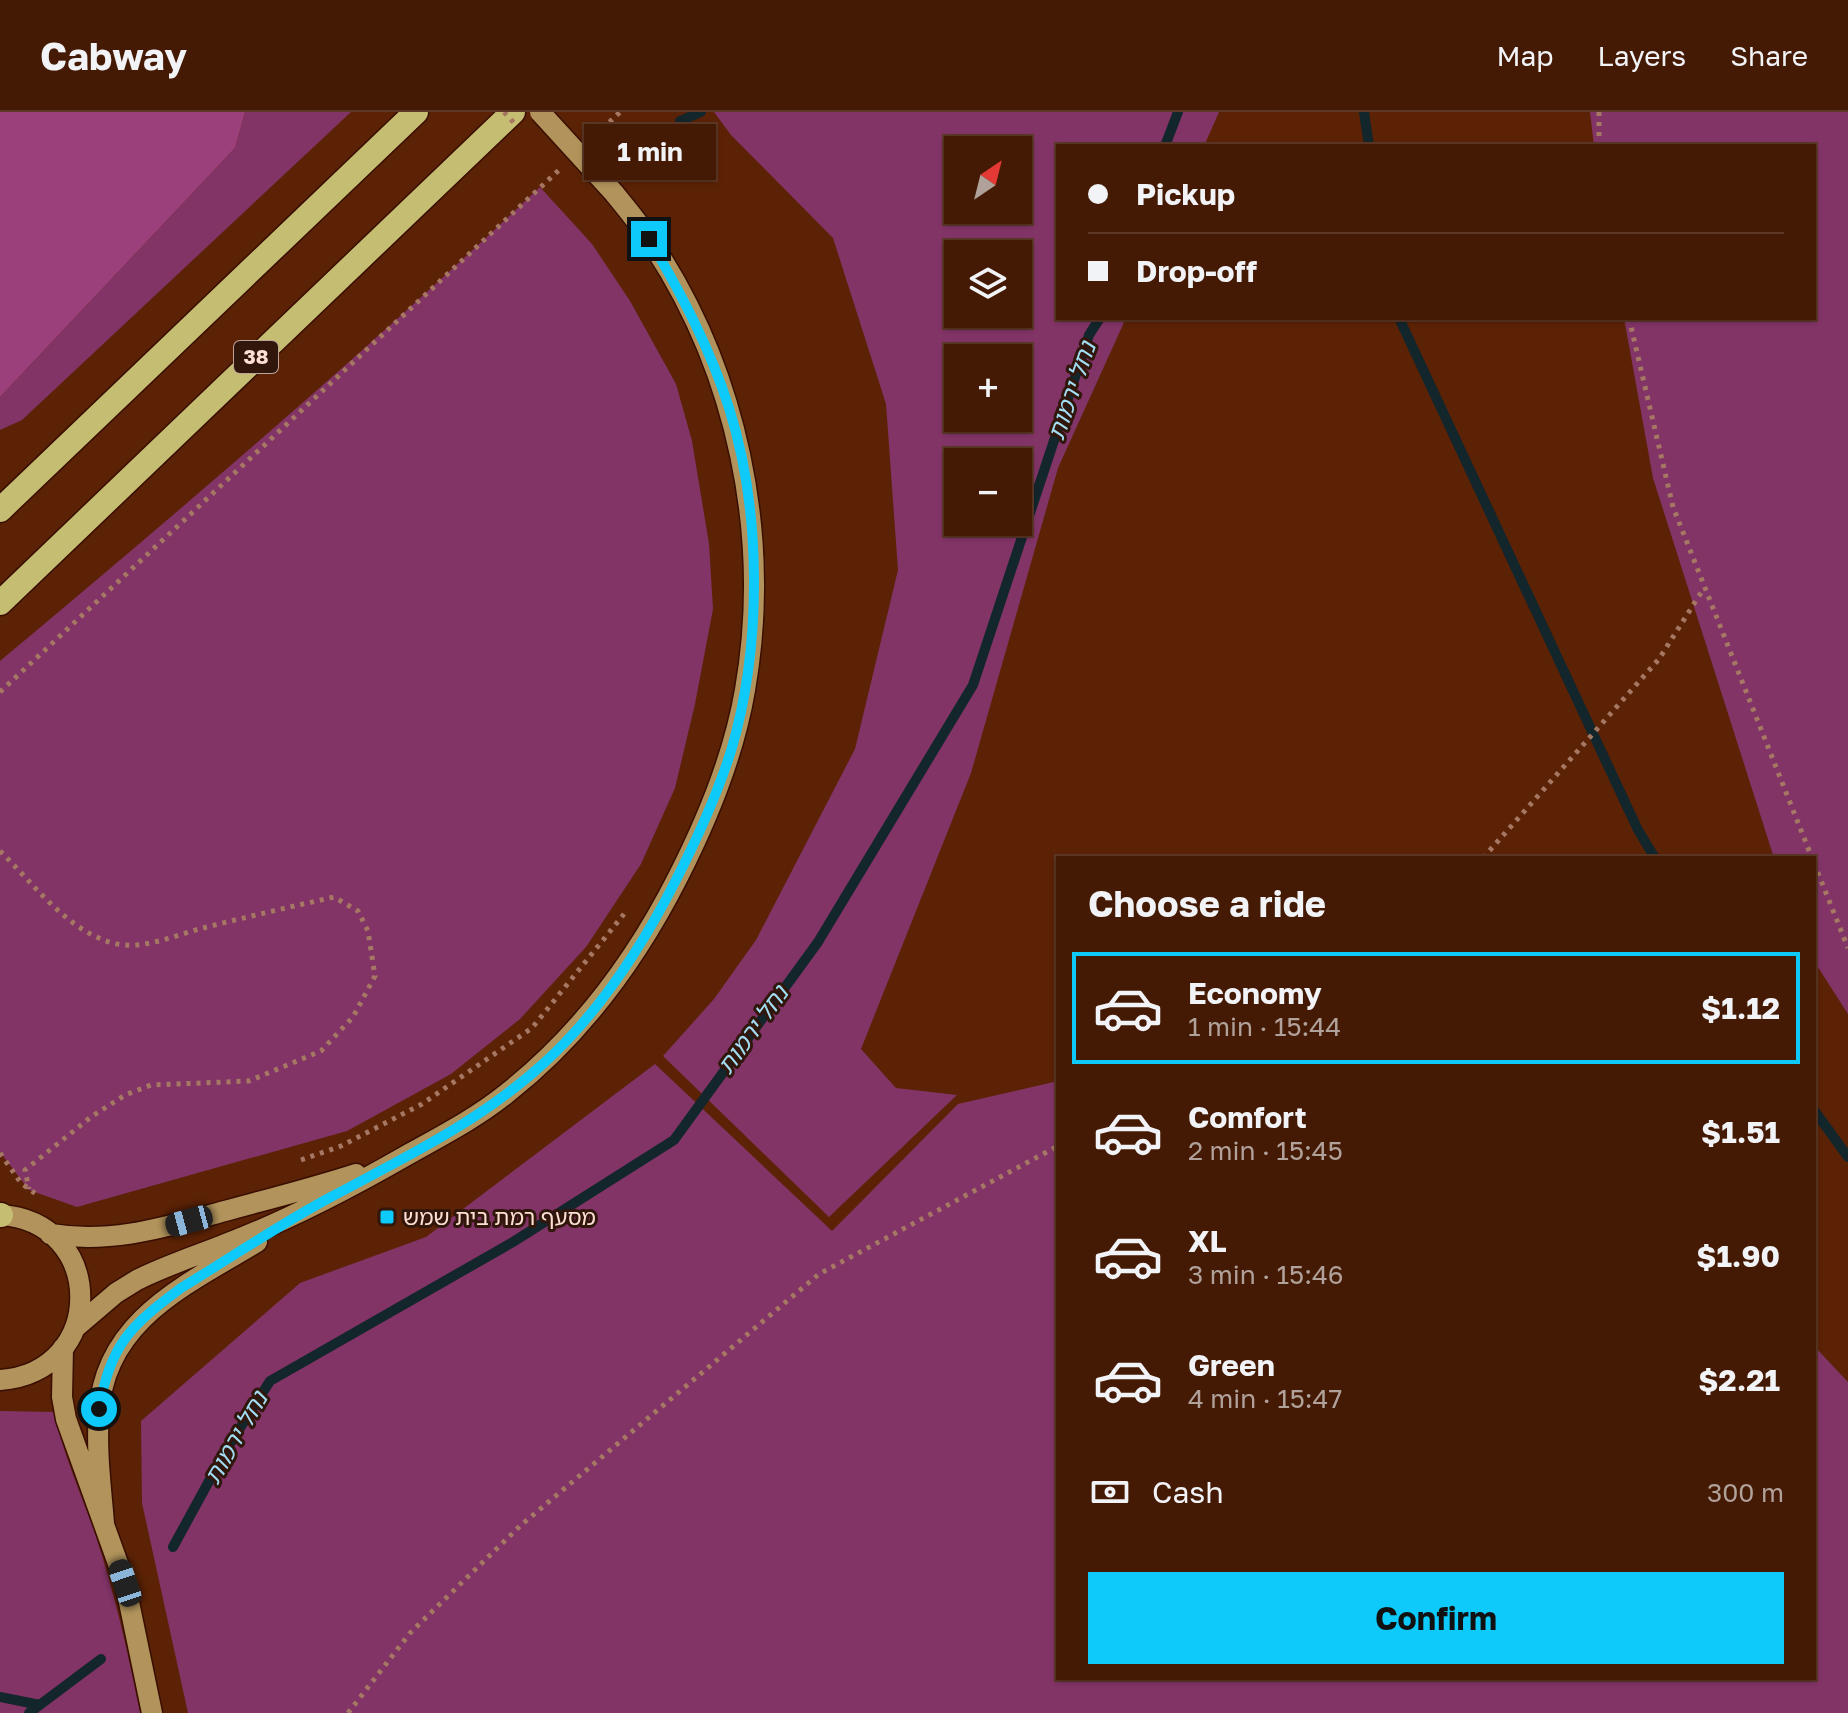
<!DOCTYPE html>
<meta charset="utf-8">
<style>
body{margin:0;font-family:"Golos Text","Noto Sans Hebrew",sans-serif;background:#4c230e;color:#f1f3f6;height:100vh;display:flex;flex-direction:column;font-size:30px;white-space:nowrap}
*{box-sizing:border-box;margin:0}
p{font-size:26px;color:#b0a19a}
.icon{flex:none;width:44px;height:44px;fill:none;stroke:currentColor;stroke-width:2;stroke-linecap:round;stroke-linejoin:round}
.map{position:relative;flex:1;overflow:hidden}
.drawer{position:absolute;left:1056px;top:744px;width:760px;height:824px;display:flex;flex-direction:column;background:#451a04;border-radius:0px;box-shadow:0 2px 6px #0004,0 0 0 2px #5d3826}
.drawer>*{flex:none}
.top-card{position:absolute;left:1056px;top:32px;width:760px;height:176px;border-radius:0px;box-shadow:0 2px 6px #0004,0 0 0 2px #5d3826;display:grid;align-content:center;height:176px;padding:0 32px;background:#451a04}
.needle{width:52px;rotate:35deg}
.controls{position:absolute;left:944px;top:24px;display:grid;gap:16px}
.controls a{display:grid;place-items:center;width:88px;height:88px;border-radius:0px;background:#451a04;box-shadow:0 2px 6px #0004,0 0 0 2px #5d3826;font-size:40px}
.end{position:absolute;width:36px;height:36px;margin:-18px;border:10px solid #0dcafa;background:#111;box-shadow:0 0 0 4px #111}
.from{border-radius:50%}
.bubble{position:absolute;height:56px;border-radius:0px;background:#451a04;box-shadow:0 2px 6px #0004,0 0 0 2px #5d3826;font-size:26px;font-weight:700;line-height:56px;text-align:center}
.car{position:absolute;width:24px;height:48px;margin:-24px -12px;border-radius:10px;box-shadow:0 0 6px 2px #0007;background:linear-gradient(#222 24%,#8ab4d8 0 40%,#222 0 76%,#8ab4d8 0 86%,#222 0)}
.top-card b{display:flex;align-items:center;gap:28px;height:76px;font-size:30px}
.top-card b+b{border-top:2px solid #5d3826}
.top-card i{width:20px;height:20px;background:#f1f3f6}
ul{padding:0;list-style:none}
li{display:flex;align-items:center;gap:24px;height:112px;margin:0 16px 12px;padding:0 16px;border:4px solid transparent;border-radius:0px}
li div{flex:1}
li b{display:block;font-size:30px}
li em{font-style:normal;font-weight:700}
li.current{border-color:#0dcafa}
li>.icon{width:72px;height:72px;stroke-width:1.5}
h2{padding:0 32px;font-size:36px;line-height:96px}
.pay{display:flex;align-items:center;gap:20px;height:88px;padding:0 32px;font-size:30px}
.pay p{margin-inline-start:auto}
.cta{display:flex;gap:16px;margin-top:auto;padding:16px 32px}
.cta a{flex:1;height:92px;border-radius:0px;background:#0dcafa;color:#111;font-size:32px;font-weight:700;line-height:92px;text-align:center}
header{display:flex;align-items:center;gap:48px;box-sizing:border-box;height:112px;padding:0 40px;background:#451a04;border-bottom:2px solid #5d3826}
header strong{font-size:38px}
nav{display:flex;gap:44px;margin-inline-start:auto;font-size:28px}
.map>svg:first-child{display:block}
.green{fill:#823467;fill-rule:evenodd}
.forest{fill:#9b407b}
.lines{fill:none;stroke-linecap:round;stroke-linejoin:round}
.stream{stroke:#13262c;stroke-width:10}
.major-casing{stroke:#390e00;stroke-width:23}
.highway-casing{stroke:#390e00;stroke-width:27}
.path{stroke:#a67864;stroke-width:5;stroke-dasharray:4 6;stroke-linecap:butt}
.major{stroke:#b1935b;stroke-width:20}
.highway{stroke:#c5bd71;stroke-width:24}
.major-bridge-casing{stroke:#390e00;stroke-width:23;stroke-linecap:butt}
.path-bridge{stroke:#a67864;stroke-width:5;stroke-dasharray:4 6;stroke-linecap:butt}
.major-bridge{stroke:#b1935b;stroke-width:20}
.route{stroke:#0dcafa;stroke-width:10}
.poi-dot{fill:#0dcafa;stroke:#30160b;stroke-width:3}
.labels{text-anchor:middle;stroke-width:6;stroke-linejoin:round;paint-order:stroke}
.shield{fill:#30160b;stroke:#c0a398;stroke-width:2}
.shield-label{font-size:20px;font-weight:bold;fill:#fddfd4}
.poi-label{font-size:22px;fill:#fddfd4;stroke:#30160b;text-anchor:start}
.water-label{font-size:24px;font-style:italic;fill:#a2ddf3;stroke:#30160b}
</style>
<header>
<strong>Cabway</strong>
<nav><a>Map</a><a>Layers</a><a>Share</a></nav>
</header>
<div class="map">
<svg width="1848" height="1601" viewBox="0 0 1848 1601">
<rect width="100%" height="100%" fill="#5c2205"/>
<path class="green" d="M245,0h106l-329,308 -22,10v-33l235,-249z
M714,0h505l-15,34h-146v172h68l-68,150 -87,305 -110,276 35,39 61,7 -128,122 -166,-161 51,-57 42,-59 99,-191 43,-179 -12,-166 -53,-166 -102,-103zM1018,38v60h-60v-60zM1018,142v60h-60v-60zM1018,246v60h-60v-60zM1018,350v60h-60v-60z
M1590,0h258v902l-34,-53v-103h-40l-121,-380 -29,-160h190v-172h-220z
M540,75l52,57 38,57 46,83 16,57 17,103 4,65 -18,95 -20,84 -34,76 -55,83 -66,72 -69,55 -104,57 -270,76 -48,-17 -29,-38v-491c184,-154 366,-309 540,-474z
M655,952l177,167 126,-127 100,-23v597h756v-332l34,36v331h-1660l-46,-210 -1,-82 159,-138 126,-46z
M0,1299l54,1c9,42 27,81 41,122 20,59 33,119 45,179h-140z"/>
<path class="forest" d="M0,0h245l-10,36 -235,249z"/>
<g class="lines">
<path class="stream" d="M1364,0l5,34
M680,9l21,-9
M1165,34l13,-34
M1399,206l239,512 17,28
M1814,998l34,47
M173,1435l53,-97 44,-69 243,-139 161,-102 144,-198 155,-257 116,-350 11,-17
M0,1585l40,8
M29,1601l72,-54"/>
<g class="major-casing">
<path id="major" d="M0,1103c106,6 108,157 0,165
M50,1122c63,10 115,-7 175,-23 44,-12 88,-23 131,-37
M75,1216l41,-35 21,-13c34,-17 71,-28 106,-43 58,-23 112,-52 166,-83 34,-19 67,-36 97,-60 75,-59 129,-132 172,-217 30,-59 56,-122 67,-187 27,-155 -8,-321 -96,-451 -10,-16 -23,-31 -35,-46
M63,1236l-1,49 4,22 59,164 27,130
M104,1411c-3,-37 -8,-74 -5,-110 5,-93 89,-129 158,-171"/>
</g>
<g class="highway-casing">
<path id="highway" d="M0,398l416,-398
M0,491l513,-491
M0,1103h1"/>
</g>
<path class="path" d="M1599,0v34
M595,24l25,-24
M1629,206l44,189 139,351
M0,580l559,-522
M0,739c32,31 67,80 113,92 29,8 62,-8 90,-15 43,-11 87,-21 131,-31l24,14 10,20 7,45 -22,41 -32,34 -72,30 -98,4 -26,10 -34,22 -66,53 4,19
M1483,746l176,-199 45,-71
M1814,751l34,85
M0,1041l21,30 15,11
M301,1048l40,-14 81,-42 110,-76 92,-114
M348,1601l62,-80 110,-107 299,-252 239,-128"/>
<use href="#major" class="major"/>
<use href="#highway" class="highway"/>
<g class="major-bridge-casing">
<path id="major-bridge" d="M540,0l74,81"/>
</g>
<path class="path-bridge" d="M504,0l11,12"/>
<use href="#major-bridge" class="major-bridge"/>
</g>
<g class="lines">
<path class="route" d="M99,1297c11,-64 31,-83 82,-121 49,-30 98,-63 148,-90 75,-40 152,-77 215,-135 56,-51 98,-116 132,-183 21,-41 41,-85 55,-129 31,-104 31,-239 -2,-343 -19,-60 -48,-115 -80,-169"/>
</g>
<rect class="poi-dot" x="379" y="1097" width="16" height="16" rx="4"/>
<g class="labels">
<rect class="shield" x="234" y="229" width="44" height="32" rx="6"/>
<g class="shield-label">
<text x="256" y="252">38</text>
</g>
<g class="poi-label">
<text x="403" y="1113">מסעף רמת בית שמש</text>
</g>
<g class="water-label">
<text transform="translate(1072 279) rotate(-71)" y="8">נחל ירמות</text>
<text transform="translate(753 918) rotate(-54)" y="8">נחל ירמות</text>
<text transform="translate(236 1326) rotate(-60)" y="8">נחל ירמות</text>
</g>
</g>
</svg>
<div class="controls">
<a><svg class="needle" viewBox="-14 -14 28 28"><path d="M0-13l5 13h-10z" fill="#e53935"/><path d="M0 13l5-13h-10z" fill="#b0a19a"/></svg></a>
<a><svg class="icon" aria-label="layers" viewBox="0 0 24 24"><path d="M12 4l9 5-9 5-9-5zM3 14l9 5 9-5"/></svg></a>
<a>+</a>
<a>−</a>
</div>
<i class="end from" style="left:99px;top:1297px"></i>
<i class="end" style="left:649px;top:127px"></i>
<div class="bubble" style="left:584px;top:12px;width:132px">1 min</div>
<i class="car" style="left:189px;top:1109px;rotate:255deg"></i>
<i class="car" style="left:125px;top:1471px;rotate:341deg"></i>
<div class="top-card">
<b><i class="from"></i>Pickup</b>
<b><i></i>Drop-off</b>
</div>
<section class="drawer">
<h2>Choose a ride</h2>
<ul>
<li class="current"><svg class="icon" aria-label="car" viewBox="0 0 24 24"><path d="M5 17H2v-5l4-1 3-4h7l3 4 3 1v5h-3M9 17h6M6 11h13"/><circle cx="7" cy="17" r="2"/><circle cx="17" cy="17" r="2"/></svg><div><b>Economy</b><p>1 min · 15:44</p></div><em>$1.12</em></li>
<li><svg class="icon" aria-label="car" viewBox="0 0 24 24"><path d="M5 17H2v-5l4-1 3-4h7l3 4 3 1v5h-3M9 17h6M6 11h13"/><circle cx="7" cy="17" r="2"/><circle cx="17" cy="17" r="2"/></svg><div><b>Comfort</b><p>2 min · 15:45</p></div><em>$1.51</em></li>
<li><svg class="icon" aria-label="car" viewBox="0 0 24 24"><path d="M5 17H2v-5l4-1 3-4h7l3 4 3 1v5h-3M9 17h6M6 11h13"/><circle cx="7" cy="17" r="2"/><circle cx="17" cy="17" r="2"/></svg><div><b>XL</b><p>3 min · 15:46</p></div><em>$1.90</em></li>
<li><svg class="icon" aria-label="car" viewBox="0 0 24 24"><path d="M5 17H2v-5l4-1 3-4h7l3 4 3 1v5h-3M9 17h6M6 11h13"/><circle cx="7" cy="17" r="2"/><circle cx="17" cy="17" r="2"/></svg><div><b>Green</b><p>4 min · 15:47</p></div><em>$2.21</em></li>
</ul>
<div class="pay"><svg class="icon" aria-label="cash" viewBox="0 0 24 24"><path d="M3 7h18v10H3z"/><circle cx="12" cy="12" r="2"/></svg>Cash<p>300 m</p></div>
<div class="cta"><a>Confirm</a></div>
</section>
</div>
